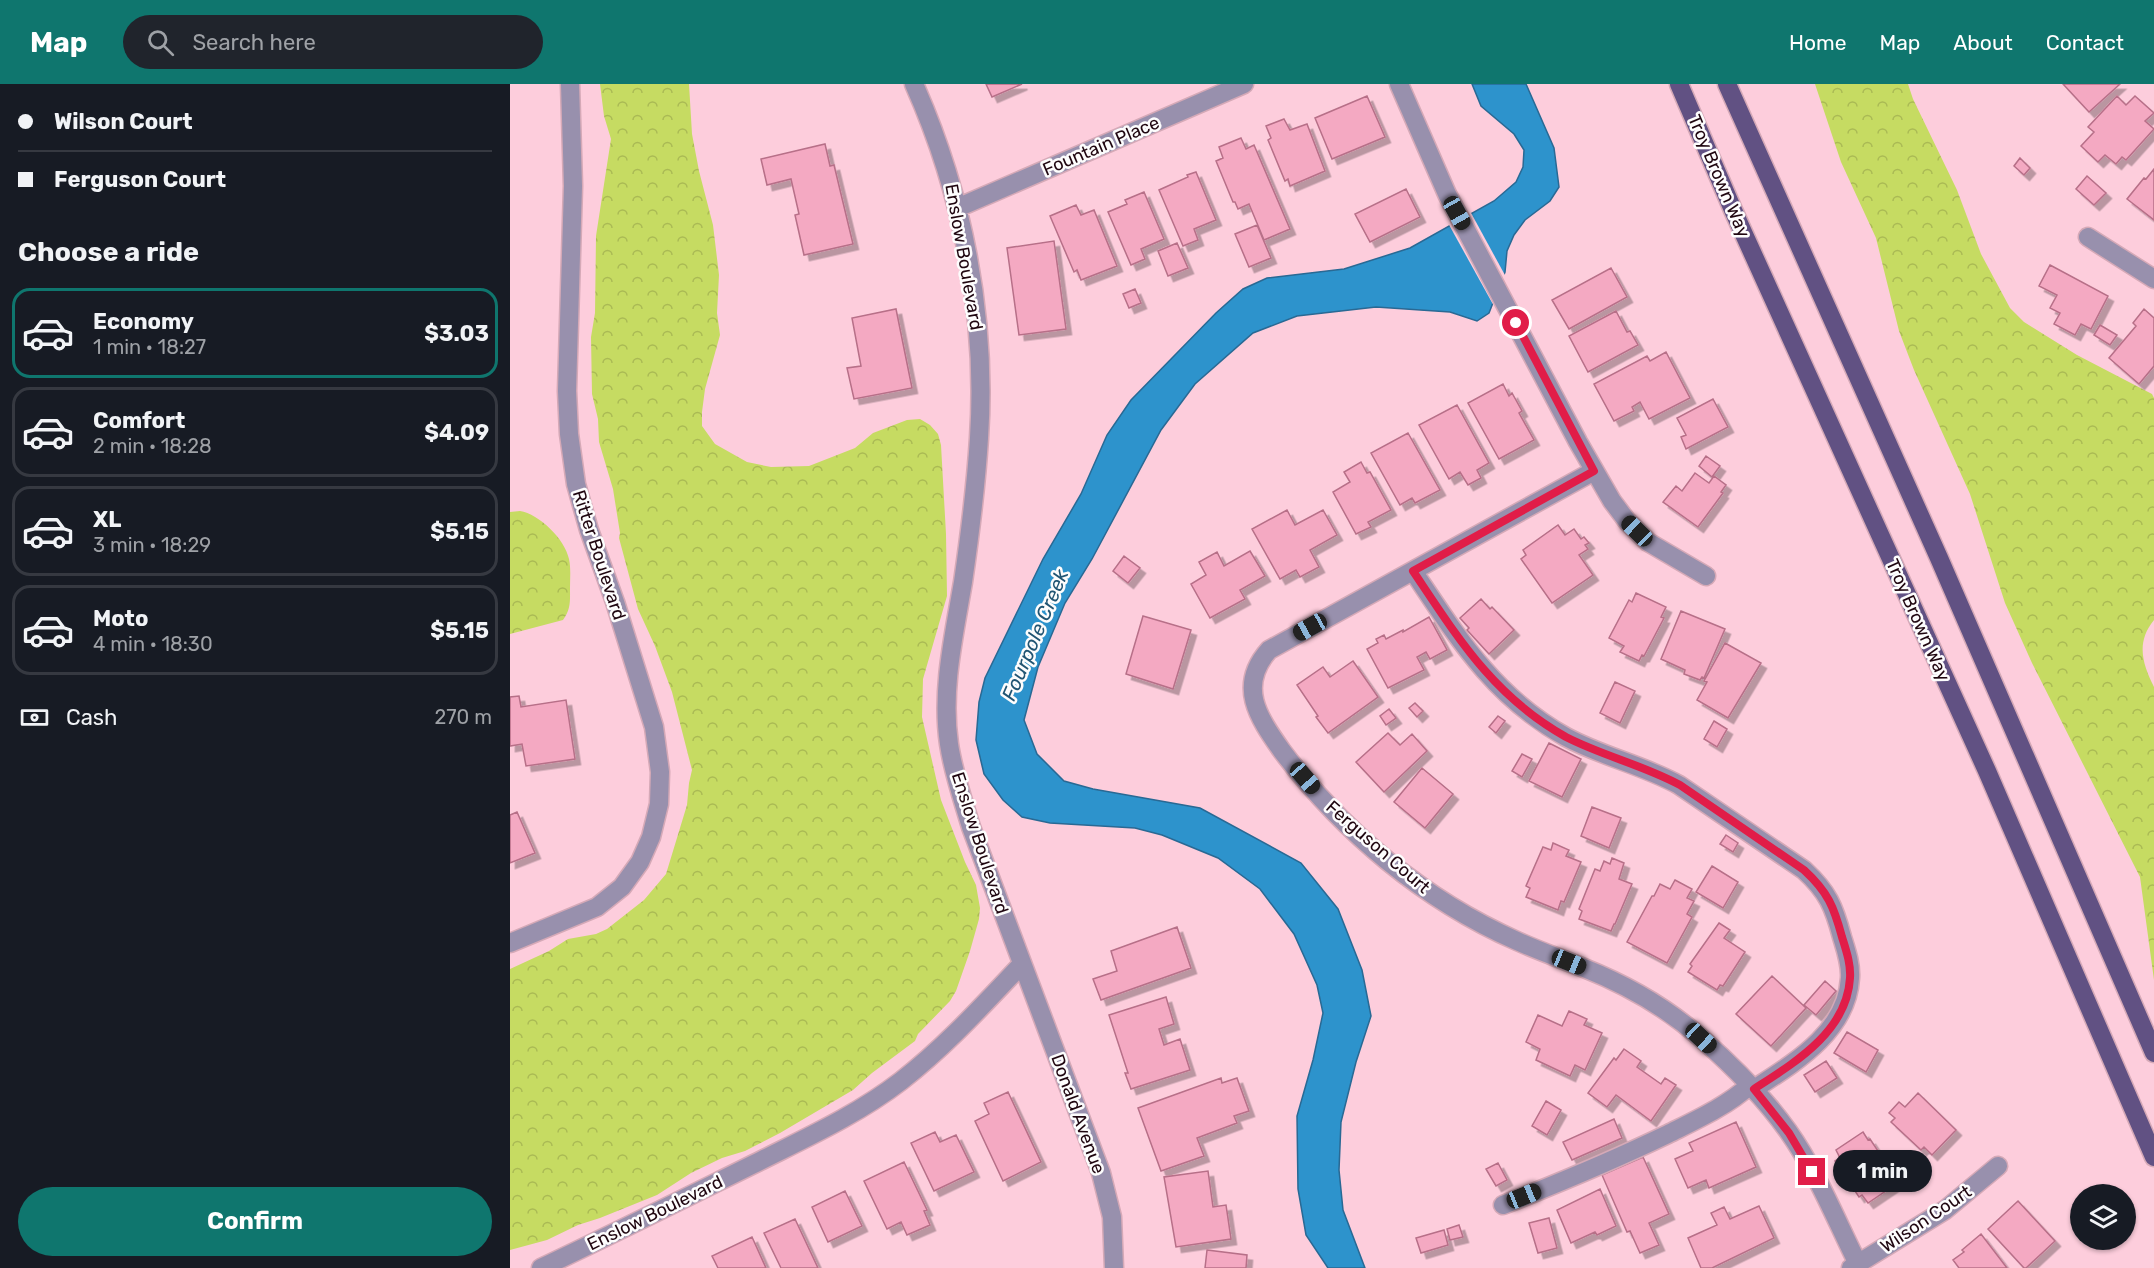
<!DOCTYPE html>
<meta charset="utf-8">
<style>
body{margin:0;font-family:Rubik,sans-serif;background:#20242c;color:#f1f3f6;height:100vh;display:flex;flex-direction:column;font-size:22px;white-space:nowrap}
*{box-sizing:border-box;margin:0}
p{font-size:20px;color:#9ea1a6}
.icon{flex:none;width:33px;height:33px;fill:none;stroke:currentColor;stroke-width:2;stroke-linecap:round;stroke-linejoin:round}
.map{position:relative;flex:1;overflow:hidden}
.drawer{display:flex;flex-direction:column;background:#171b24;width:510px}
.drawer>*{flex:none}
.top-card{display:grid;align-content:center;height:132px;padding:0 18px;background:#171b24}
.controls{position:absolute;left:1560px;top:1100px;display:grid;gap:12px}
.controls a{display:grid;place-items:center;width:66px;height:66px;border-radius:50%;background:#171b24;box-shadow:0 2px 4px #0004;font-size:30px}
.end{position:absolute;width:27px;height:27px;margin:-14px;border:8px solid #e11d48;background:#fff;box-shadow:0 0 0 3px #fff}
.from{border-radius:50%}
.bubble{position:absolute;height:42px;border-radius:21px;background:#171b24;box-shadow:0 2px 4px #0004;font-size:20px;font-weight:700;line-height:42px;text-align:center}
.car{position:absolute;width:18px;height:36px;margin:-18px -9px;border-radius:8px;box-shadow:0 0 4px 2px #0007;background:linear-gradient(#222 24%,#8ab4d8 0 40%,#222 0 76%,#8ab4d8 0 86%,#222 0)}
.top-card b{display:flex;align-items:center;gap:21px;height:57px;font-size:22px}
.top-card b+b{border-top:2px solid #363941}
.top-card i{width:15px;height:15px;background:#f1f3f6}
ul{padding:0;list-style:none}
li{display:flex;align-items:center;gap:18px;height:90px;margin:0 12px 9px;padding:0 6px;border:3px solid #363941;border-radius:18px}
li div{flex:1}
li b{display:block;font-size:22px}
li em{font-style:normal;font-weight:700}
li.on{border-color:#0f766e}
li>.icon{width:54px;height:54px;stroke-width:1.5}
h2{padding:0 18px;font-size:27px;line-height:72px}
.pay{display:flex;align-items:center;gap:15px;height:66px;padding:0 18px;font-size:22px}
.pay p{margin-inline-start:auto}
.action{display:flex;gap:12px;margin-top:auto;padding:12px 18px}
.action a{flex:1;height:69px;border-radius:36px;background:#0f766e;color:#fff;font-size:24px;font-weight:700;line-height:69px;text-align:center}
header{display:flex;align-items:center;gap:36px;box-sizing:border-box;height:84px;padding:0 30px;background:#0f766e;color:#fff}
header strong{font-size:28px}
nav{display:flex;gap:33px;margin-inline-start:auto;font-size:21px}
.search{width:420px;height:54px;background:#20242c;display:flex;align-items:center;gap:15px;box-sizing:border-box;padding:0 21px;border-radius:33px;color:#9ea1a6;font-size:22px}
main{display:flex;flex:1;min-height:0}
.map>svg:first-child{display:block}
.forest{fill:url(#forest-crowns)}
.water{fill:#2d93cc;stroke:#296994;stroke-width:1.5}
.pier{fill:#fdcddc}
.building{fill:#f4a9c2;stroke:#b76f88;stroke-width:1.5;filter:url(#shadow)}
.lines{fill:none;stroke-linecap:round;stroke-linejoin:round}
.minor-casing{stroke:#d5a9b7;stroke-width:21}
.major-casing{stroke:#d5a9b7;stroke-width:21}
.minor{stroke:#9890ad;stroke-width:18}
.major{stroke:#615183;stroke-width:18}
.route{stroke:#e11d48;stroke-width:8}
.labels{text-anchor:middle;stroke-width:5;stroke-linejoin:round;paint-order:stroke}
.street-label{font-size:18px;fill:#1f0610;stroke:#fdfdfd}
.water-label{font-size:20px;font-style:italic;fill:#215573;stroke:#fdfdfd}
</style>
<header>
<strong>Map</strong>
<div class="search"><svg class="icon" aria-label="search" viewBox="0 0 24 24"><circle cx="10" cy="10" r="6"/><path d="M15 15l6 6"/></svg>Search here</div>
<nav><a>Home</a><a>Map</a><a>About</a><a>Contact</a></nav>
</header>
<main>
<section class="drawer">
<div class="top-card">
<b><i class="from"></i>Wilson Court</b>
<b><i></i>Ferguson Court</b>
</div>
<h2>Choose a ride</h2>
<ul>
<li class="on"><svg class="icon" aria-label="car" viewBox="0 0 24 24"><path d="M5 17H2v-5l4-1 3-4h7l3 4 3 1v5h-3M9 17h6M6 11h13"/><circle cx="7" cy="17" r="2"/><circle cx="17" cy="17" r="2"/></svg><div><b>Economy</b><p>1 min · 18:27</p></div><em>$3.03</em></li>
<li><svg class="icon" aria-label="car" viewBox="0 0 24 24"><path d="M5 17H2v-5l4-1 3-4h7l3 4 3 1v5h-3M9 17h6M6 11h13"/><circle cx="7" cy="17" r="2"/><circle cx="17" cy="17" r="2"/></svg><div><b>Comfort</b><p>2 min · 18:28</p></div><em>$4.09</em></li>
<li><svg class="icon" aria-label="car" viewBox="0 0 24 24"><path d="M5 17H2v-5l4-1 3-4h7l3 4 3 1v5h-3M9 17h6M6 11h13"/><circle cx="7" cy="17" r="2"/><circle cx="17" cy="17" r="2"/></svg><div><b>XL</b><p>3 min · 18:29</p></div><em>$5.15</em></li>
<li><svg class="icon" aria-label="car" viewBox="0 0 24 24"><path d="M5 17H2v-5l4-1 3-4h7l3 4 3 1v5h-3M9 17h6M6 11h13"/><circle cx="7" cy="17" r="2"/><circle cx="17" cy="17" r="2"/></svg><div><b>Moto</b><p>4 min · 18:30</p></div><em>$5.15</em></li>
</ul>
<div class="pay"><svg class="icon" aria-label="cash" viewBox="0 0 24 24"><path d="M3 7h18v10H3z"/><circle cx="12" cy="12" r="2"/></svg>Cash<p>270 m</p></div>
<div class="action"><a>Confirm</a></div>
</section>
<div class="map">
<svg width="1644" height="1184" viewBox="0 0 1644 1184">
<defs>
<pattern id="forest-crowns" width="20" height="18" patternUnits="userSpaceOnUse" patternTransform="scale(1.5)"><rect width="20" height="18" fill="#c6db62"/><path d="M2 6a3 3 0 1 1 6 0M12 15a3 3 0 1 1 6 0" fill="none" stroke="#aaba54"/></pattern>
<filter id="shadow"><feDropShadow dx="5.5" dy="5.5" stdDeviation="0" flood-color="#0004"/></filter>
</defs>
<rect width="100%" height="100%" fill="#fdcddc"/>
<path class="forest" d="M90,0h89l3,50 7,37 14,54 6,50 -2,38 3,22 -15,54 -3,23v14l13,18 32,18 24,5 38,-1 46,-18 18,-15 34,-13 13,-1 10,6 8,9 3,11 5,89 1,62 -24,83 -1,38 19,83 24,62 11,23 4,23 -1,11 -9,32 -14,40 -6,10 -32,33 -3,7 -43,32 -19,17 -73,43 -35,18 -23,7 -31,15 -34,22 -57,23 -22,7 -31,15 -37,10v-281l39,-18 19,-12 28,-5 11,-5 37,-29 22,-26 21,-69 2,-22 3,-13 -20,-78 -17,-46 -17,-37 -19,-71 1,-5 -7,-44 -14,-47 -1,-23 -6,-25 -1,-57 4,-24 1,-77 15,-97 -7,-23z
M1305,0h93l5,15 44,91 24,64 29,54 14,14 53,33 75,39 2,4v222c-18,22 -12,43 0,67v293l-14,-103 -108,-214 -27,-60 -35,-109 -56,-124 -15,-39 -23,-93 -35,-76z
M10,427c19,3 45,28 49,48 2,9 1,20 1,29 0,13 1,21 -7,32l-53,14v-122z"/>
<path class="water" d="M962,0h54l28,64 5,39 -9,14 -25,19 -11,15 -7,16 -2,21 -16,41 -12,8 -27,-9 -74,-5 -79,9 -44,17 -58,51 -34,46 -69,129 -27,44 -27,64 -14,53 13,34 27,27 29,8 107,19 101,55 37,46 24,61 9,46 -15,46 -15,60 -2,48 4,40 22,58h-37l-22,-33 -8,-46 -1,-73 16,-56 10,-47 -6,-28 -23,-51 -34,-45 -42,-31 -56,-23 -27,-7 -85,-5 -28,-6 -19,-17 -19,-26 -8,-34 3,-38 6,-24 58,-119 38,-65 26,-59 24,-35 85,-87 27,-24 24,-11 77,-9 66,-21 84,-47 22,-19 7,-15 1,-17 -10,-16 -33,-28z"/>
<path class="pier" d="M960,127l36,66 -11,31 -47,-85z"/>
<path class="building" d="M476,0h36l-30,13z
M1553,0h57l-31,28z
M857,12l18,41 -53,22 -17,-41z
M1607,12l9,9 9,-9 19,17 -9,8 9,8 -28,31 -4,-3 -6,7 -11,-9 -7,7 -17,-16 13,-14 -6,-5z
M774,35l6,11 17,-6 18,47 -35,15 -2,-7 -3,2 -17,-41 3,-2 -5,-12z
M731,54l5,11 8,-4 36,84 -26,11 -15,-36 -11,5 -3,-7h-2l-17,-41 7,-3 -4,-11z
M315,60l5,22 4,-1 19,79 -49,11 -9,-40 4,-1 -8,-35 -24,6 -6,-26z
M1510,74l10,10 -6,7 -10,-9z
M1644,85v51l-27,-21 17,-21 2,1z
M686,88l20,48 -22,9 4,11 -15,6 -24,-56 29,-13 -1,-2z
M1577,92l19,17 -12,12 -18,-16z
M896,105l14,28 -50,25 -15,-28z
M634,108l20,47 -23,10 4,10 -14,6 -23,-53 19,-8 -2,-4z
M566,121l5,10 13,-5 23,56 -36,14 -4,-10 -3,2 -24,-56z
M747,141l14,33 -22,9 -14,-33z
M544,157l12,88 -47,6 -12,-87z
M667,159l11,25 -20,8 -10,-25z
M1540,181l58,31 -17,33 -10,-5 -6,11 -21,-11 6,-11 -10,-5 7,-13 -18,-9z
M1101,184l16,29 -58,32 -17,-29z
M625,205l6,14 -12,5 -6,-14z
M386,225l16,79 -58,11 -7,-31 14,-2 -9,-48z
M1634,225l10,9v48l-15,18 -30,-26 27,-32 -3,-3z
M1106,227l11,21 3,-1 8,14 -50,27 -19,-36z
M1590,241l17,10 -7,10 -16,-10z
M1156,268l24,46 -41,21 -9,-17 -8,5 2,4 -20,10 -20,-37 53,-28 3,5z
M993,300l6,12 3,-3 10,18 -3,2 15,27 -35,19 -31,-56z
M1203,315l15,28 -42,22 -5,-12 5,-2 -9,-17z
M947,321l32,58 -12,7 4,8 -13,7 -8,-13 -11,7 -30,-54z
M898,349l32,57 -25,13 -3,-5 -12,7 -29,-52z
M1196,372l14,10 -8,11 -13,-11z
M851,378l6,11 3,-1 21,38 -23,12 3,5 -15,7 -23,-42 17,-10 -6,-10z
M1185,389l14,10 5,-7 12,9 -5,7 2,1 -25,34 -35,-25 13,-16 6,5z
M777,426l8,15 28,-15 14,25 -27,15 9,17 -19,10 -4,-7 -16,9 -28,-50z
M1048,441l7,10 9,-6 7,10 3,-2 5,6 -4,2 3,4 -9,6 14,20 -41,28 -31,-44 5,-4 -3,-5z
M740,467l15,25 -25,14 5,9 -35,19 -19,-34 15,-9 -7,-13 18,-10 7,14z
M614,472l16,12 -12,15 -15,-12z
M1126,509l30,14 -5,10 3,1 -20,38 -2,-1 -3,6 -19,-9 4,-6 -15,-8 20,-38 3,2z
M971,515l9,10 2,-2 22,23 -25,24 -22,-24 2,-2 -9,-10z
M1171,527l44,18 -21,49 -2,-1 -2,3 -16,-6 1,-4 -24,-11z
M633,532l48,14 -18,59 -47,-15z
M919,533l18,33 -17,9 -4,-7 -9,5 7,13 -36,18 -21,-39 11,-6 -2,-4 8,-4 2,4 17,-9v2z
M1215,559l36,20 -33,55 -31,-18 10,-18 -3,-1z
M843,577l25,36 -50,36 -12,-16 2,-1 -21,-31 26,-18 7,10z
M1105,598l20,9 -15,32 -20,-10z
M9,612l2,11 45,-7 9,59 -49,7 -4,-22 -12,2v-49z
M905,619l8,8 -6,6 -8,-9z
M879,625l7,9 -10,7 -6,-9z
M988,632l7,5 -9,12 -7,-6z
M1204,637l13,8 -10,18 -13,-8z
M878,649l12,12 12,-11 15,17 -43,41 -28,-30z
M1039,659l32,16 -19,38 -33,-16z
M1012,670l10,5 -10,18 -10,-6z
M912,684l31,26 -28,34 -31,-26z
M1082,723l29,11 -12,30 -28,-12z
M7,728l18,41 -25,10v-48z
M1216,751l12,8 -5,9 -13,-8z
M1043,759l16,7 -3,6 15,6 -17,40 -3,-1 -3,9 -32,-13 4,-9 -4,-2 17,-39 8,3z
M1102,774l12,5 -5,16 13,5 -17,40h-1l-3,7 -32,-12 3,-8 -3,-2 16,-40 5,2 4,-10 6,3z
M1202,782l26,16 -15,26 -27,-16z
M1165,796l17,9 -5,9 7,3 -7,13 5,3 -25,46 -40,-21 25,-46h2l6,-12 10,5z
M1209,839l11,7 -6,8 21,14 -22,34 -3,-1 -3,5 -29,-18 4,-6 -2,-2z
M667,843l14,41 -90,32 -8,-21 24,-8 -6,-20z
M1262,892l34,32 -35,38 -35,-32z
M1315,897l11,10 -20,24 -12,-10z
M656,913l8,27 -15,5 5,16 16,-6 10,31 -59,19 -6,-16h3l-19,-58z
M1059,927l18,8 -3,6 18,8 -17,37 -10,-5 -5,11 -34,-16 4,-11 -14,-7 12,-27 24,11z
M1337,948l31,18 -12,22 -32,-19z
M1114,965l17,12 -4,6 24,17 4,-6 11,7 -25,36 -35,-26 -9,12 -19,-14 26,-35 2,2z
M1316,977l11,17 -22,14 -11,-17z
M711,994l1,5 15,-5 12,33 -15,5 3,7 -40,15 7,18 -43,15 -23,-63z
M498,1008l33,70 -38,19 -28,-60 14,-7 -5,-11z
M1408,1009l38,37 -24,25 -8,-8 -3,3 -30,-28 4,-4 -6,-5 10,-11 6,5z
M1036,1017l15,9 -14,25 -15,-9z
M1104,1035l8,19 -50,22 -9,-18z
M1226,1038l20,45 -47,21 -3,-8 -18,8 -13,-29 18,-8 -4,-8z
M425,1048l5,10 16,-7 18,37 -40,19 -23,-48z
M1353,1048l5,8 2,-1 24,36 -3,2 5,7 -28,19 -6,-8 -3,2 -24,-36 5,-3 -4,-8z
M1133,1073l26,57 -20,9 10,22 -19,8 -10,-22 -3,1 -25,-57z
M394,1078l23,48 -3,1 6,14 -23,10 -6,-13 -14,7 -23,-48z
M988,1079l9,17 -11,6 -10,-17z
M698,1087l5,36 13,-2 5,34 -55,8 -12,-70z
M1090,1105l16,37 -19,9 -2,-3 -24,11 -14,-33z
M335,1107l17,35 -34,16 -16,-35z
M1508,1117l37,40 -29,27h-2l-36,-39z
M1249,1122l15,32 -62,30h-11l-13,-30 29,-13 -6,-12 13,-6 6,12z
M1039,1134l8,30 -19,5 -9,-30z
M285,1135l23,49h-37l-17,-35z
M949,1141l4,12 -13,3 -3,-11z
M934,1146l4,15 -27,8 -5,-15z
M1471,1150l26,34h-48l-6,-8 11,-8 -2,-2z
M242,1153l14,31h-48l-6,-12z
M697,1166l40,5 -1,13h-41z"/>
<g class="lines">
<g class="minor-casing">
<path id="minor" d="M404,0c49,110 73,233 65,354 -3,48 -9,96 -16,144 -9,53 -22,108 -14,162 4,28 14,56 22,83l130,346 11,44 2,51
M889,0l48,110 131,248 34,59 15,20 21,21 58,34
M447,124l287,-124
M1578,153l66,42
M1084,387l-325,179c-32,36 -11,67 13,101 61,81 142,149 235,190 22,10 45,18 67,27 43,17 83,40 117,70 32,28 62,58 87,93 29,41 48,89 70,133
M903,487c45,67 80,125 153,166 37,20 77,28 113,48l125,85c24,22 30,37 38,67 4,13 9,27 8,41 -3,54 -56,85 -96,111
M0,859l87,-36 25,-20 18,-25 11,-25 8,-33 1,-32 -6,-45 -39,-125 -26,-72 -13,-46 -7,-50 -2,-43 6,-205 -3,-102
M993,1121c56,-22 111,-45 165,-71 28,-14 59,-28 82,-49
M31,1184c74,-35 148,-72 221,-108 48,-24 96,-46 139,-79 45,-35 82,-76 121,-117
M1341,1184l94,-58 53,-44"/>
</g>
<g class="major-casing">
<path id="major" d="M1169,0l54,126 254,561 167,386
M1217,0l212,474 215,495"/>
</g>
<use href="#minor" class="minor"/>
<use href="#major" class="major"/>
</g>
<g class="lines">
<path class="route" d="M1006,239l78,148 -181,100c45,67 80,125 153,166 37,19 77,28 114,48l124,85c24,22 30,37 38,67 4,13 9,27 8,41 -3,54 -56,85 -96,111l35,44 23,39"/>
</g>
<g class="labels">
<g class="street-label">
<text transform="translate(591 62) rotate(-23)" y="6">Fountain Place</text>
<text transform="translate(1209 92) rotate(67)" y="6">Troy Brown Way</text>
<text transform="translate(454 173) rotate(80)" y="6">Enslow Boulevard</text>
<text transform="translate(89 471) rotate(72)" y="6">Ritter Boulevard</text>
<text transform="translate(1408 536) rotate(66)" y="6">Troy Brown Way</text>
<text transform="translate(470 759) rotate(72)" y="6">Enslow Boulevard</text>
<text transform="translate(868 763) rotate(41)" y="6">Ferguson Court</text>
<text transform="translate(568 1030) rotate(70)" y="6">Donald Avenue</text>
<text transform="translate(145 1129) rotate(-26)" y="6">Enslow Boulevard</text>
<text transform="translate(1416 1135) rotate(-34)" y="6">Wilson Court</text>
</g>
<g class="water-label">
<text transform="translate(525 551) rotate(-67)" y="7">Fourpole Creek</text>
</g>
</g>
</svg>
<div class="controls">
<a><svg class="icon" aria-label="layers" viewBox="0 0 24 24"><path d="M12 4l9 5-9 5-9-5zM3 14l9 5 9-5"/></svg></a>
</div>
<i class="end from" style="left:1006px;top:239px"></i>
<i class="end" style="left:1302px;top:1088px"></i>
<div class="bubble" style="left:1323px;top:1066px;width:99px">1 min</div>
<i class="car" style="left:947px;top:129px;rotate:151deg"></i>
<i class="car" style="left:1127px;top:447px;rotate:314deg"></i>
<i class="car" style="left:800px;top:543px;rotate:241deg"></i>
<i class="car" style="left:795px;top:694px;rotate:139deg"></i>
<i class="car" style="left:1059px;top:878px;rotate:112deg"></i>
<i class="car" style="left:1191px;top:954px;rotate:133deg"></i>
<i class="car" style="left:1014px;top:1112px;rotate:68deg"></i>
</div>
</main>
